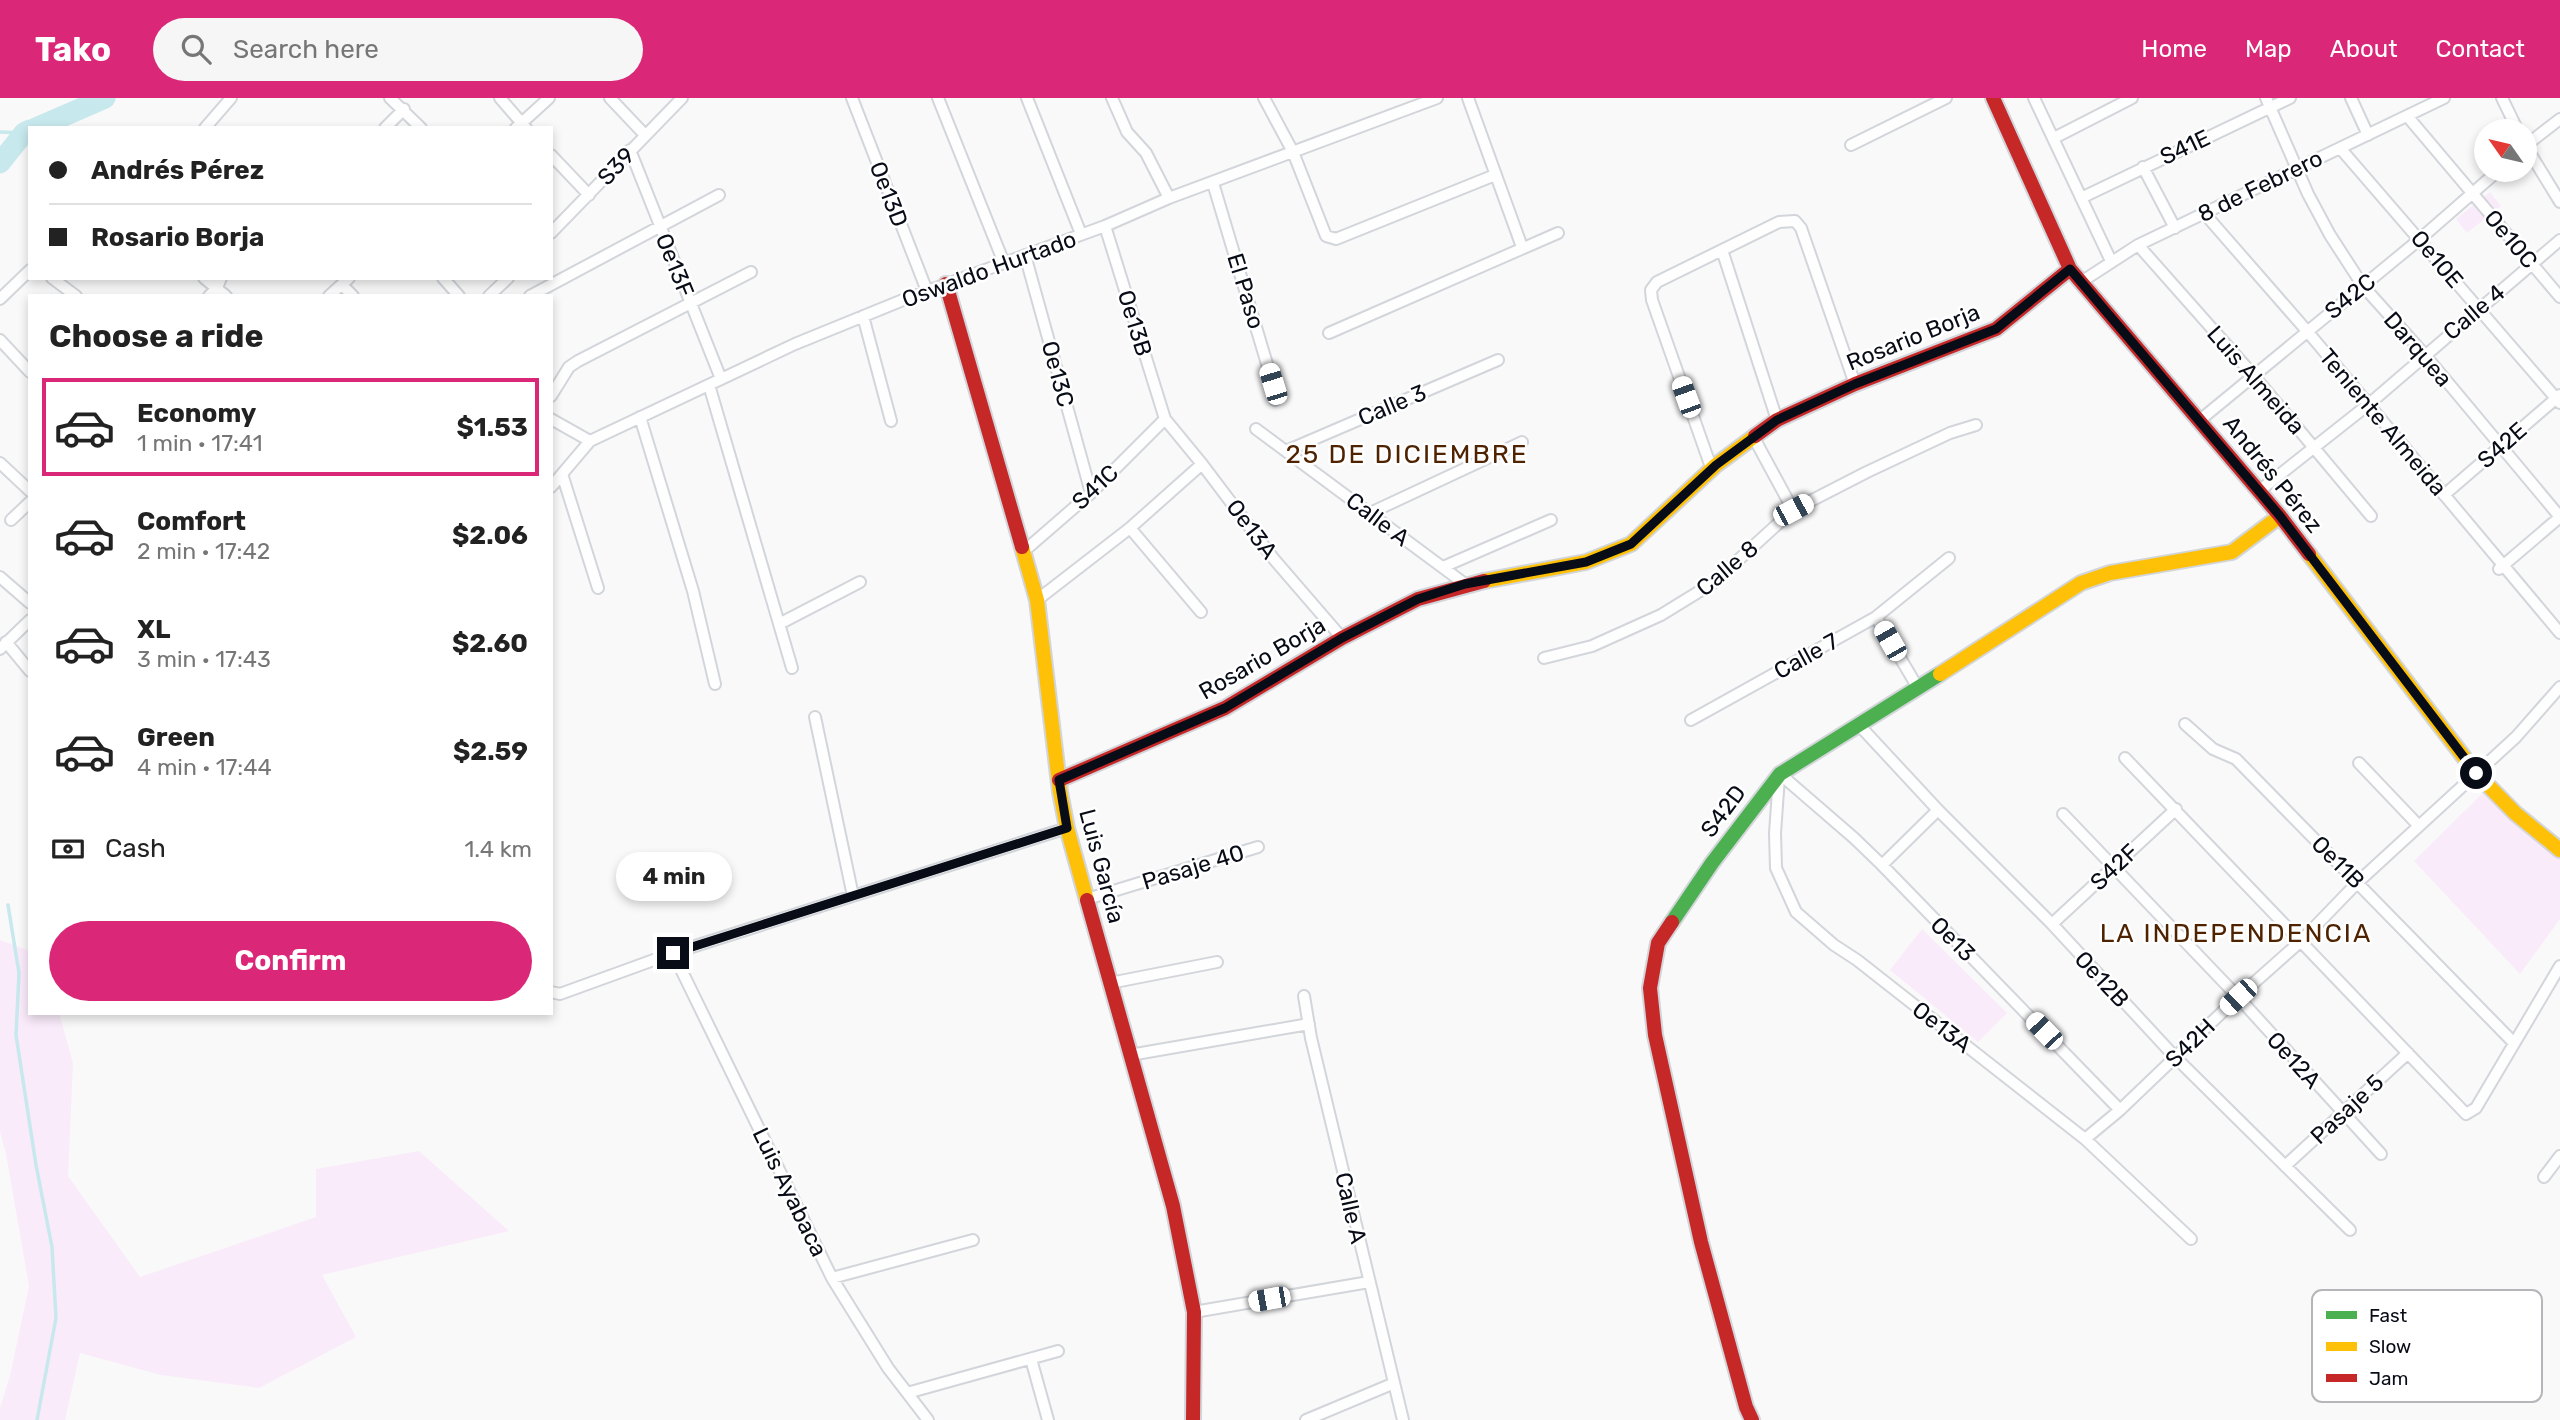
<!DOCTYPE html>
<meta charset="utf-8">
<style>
body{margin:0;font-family:Rubik,sans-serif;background:#f6f6f6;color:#222;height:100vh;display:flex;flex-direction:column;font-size:26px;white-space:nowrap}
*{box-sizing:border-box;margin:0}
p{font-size:23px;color:#767676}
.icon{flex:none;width:38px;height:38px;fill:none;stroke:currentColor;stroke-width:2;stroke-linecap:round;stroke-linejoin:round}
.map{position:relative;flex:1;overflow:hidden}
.side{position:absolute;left:28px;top:196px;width:525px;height:721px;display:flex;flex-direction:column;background:#fff;border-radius:0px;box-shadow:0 4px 10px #0003}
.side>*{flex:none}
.top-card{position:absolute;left:28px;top:28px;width:525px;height:154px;border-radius:0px;box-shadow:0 4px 10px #0003;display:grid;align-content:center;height:154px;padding:0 21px;background:#fff}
.needle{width:46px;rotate:304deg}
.controls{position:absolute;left:2474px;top:21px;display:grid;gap:14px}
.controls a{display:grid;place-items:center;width:63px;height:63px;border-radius:50%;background:#fff;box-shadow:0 4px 10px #0003;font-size:35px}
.end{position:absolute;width:32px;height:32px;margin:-16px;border:9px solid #080c17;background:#fff;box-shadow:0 0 0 4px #fff}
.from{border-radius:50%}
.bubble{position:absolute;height:49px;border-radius:24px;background:#fff;box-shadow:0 4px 10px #0003;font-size:23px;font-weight:700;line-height:49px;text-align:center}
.car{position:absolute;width:21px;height:42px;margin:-21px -10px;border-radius:9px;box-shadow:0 0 5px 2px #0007;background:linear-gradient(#fff 24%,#345 0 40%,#fff 0 76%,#345 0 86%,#fff 0)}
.top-card b{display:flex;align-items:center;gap:24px;height:66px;font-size:26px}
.top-card b+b{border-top:2px solid #e0e0e0}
.top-card i{width:18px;height:18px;background:#222}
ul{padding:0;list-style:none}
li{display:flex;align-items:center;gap:21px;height:98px;margin:0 14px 10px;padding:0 7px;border:4px solid transparent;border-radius:0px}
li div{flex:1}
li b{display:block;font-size:26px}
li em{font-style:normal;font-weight:700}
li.selected{border-color:#db2777}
li>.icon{width:63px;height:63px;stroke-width:1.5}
h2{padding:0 21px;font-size:32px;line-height:84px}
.pay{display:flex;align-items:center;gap:18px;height:77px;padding:0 21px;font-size:26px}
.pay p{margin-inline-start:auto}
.cta{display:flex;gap:14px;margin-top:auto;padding:14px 21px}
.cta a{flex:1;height:80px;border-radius:42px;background:#db2777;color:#fff;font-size:28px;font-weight:700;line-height:80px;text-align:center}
header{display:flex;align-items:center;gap:42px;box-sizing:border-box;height:98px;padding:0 35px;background:#db2777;color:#fff}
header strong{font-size:33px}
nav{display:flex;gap:38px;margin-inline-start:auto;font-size:24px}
.search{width:490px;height:63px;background:#f6f6f6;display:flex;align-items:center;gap:18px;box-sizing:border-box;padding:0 24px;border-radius:38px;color:#767676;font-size:26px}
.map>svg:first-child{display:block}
.green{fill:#faebfa}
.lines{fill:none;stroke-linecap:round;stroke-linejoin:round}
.stream{stroke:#c7e8ec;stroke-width:3.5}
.river{stroke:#c7e8ec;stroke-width:21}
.street-casing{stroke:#d2d5da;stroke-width:14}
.fast-casing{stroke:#d2d5da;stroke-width:18}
.slow-casing{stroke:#d2d5da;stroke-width:18}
.jam-casing{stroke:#d2d5da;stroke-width:18}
.street{stroke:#fefefe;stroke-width:10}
.fast{stroke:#4caf50;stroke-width:14}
.slow{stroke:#ffc107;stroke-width:14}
.jam{stroke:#c62828;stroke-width:14}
.route{stroke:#080c17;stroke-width:9}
.labels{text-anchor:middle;stroke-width:5;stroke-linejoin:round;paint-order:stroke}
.street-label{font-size:23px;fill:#080c17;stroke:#fff}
.quarter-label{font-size:26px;letter-spacing:2px;fill:#4f2300;stroke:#fff}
.key{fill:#fff;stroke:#b5b6b9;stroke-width:2}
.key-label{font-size:19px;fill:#080c17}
</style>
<header>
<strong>Tako</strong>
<div class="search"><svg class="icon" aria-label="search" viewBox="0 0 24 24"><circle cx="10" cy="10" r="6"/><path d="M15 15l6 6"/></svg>Search here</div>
<nav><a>Home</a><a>Map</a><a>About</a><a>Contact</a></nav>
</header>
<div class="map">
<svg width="2560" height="1322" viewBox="0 0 2560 1322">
<rect width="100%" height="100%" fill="#f9f9f9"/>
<path class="green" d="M2490,94l11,14 -34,27 -11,-14z
M2491,687l69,70v64l-40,55 -106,-113z
M1922,831l85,84 -29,29 -88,-72z
M0,842l30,11v62h29l14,50 -5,113 72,101 176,-60v-48l103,-18 90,80 -187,44 34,62 -97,51 -98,-13 -81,-22 -15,67h-65v-12l10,-32 19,-90 -23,-132 -6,-23z"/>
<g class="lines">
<path class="stream" d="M0,34l24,1
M8,807l11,68 -3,62 20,130 16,82 4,71 -19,102"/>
<path class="river" d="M36,30l69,-30
M0,65l24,-30 6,-3"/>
<g class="street-casing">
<path id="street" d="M390,0l31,30
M500,0l26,30
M610,0l35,37
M852,0l75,193
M938,0l66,165
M1027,0l54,136
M1112,0l15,34 19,21 23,45
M1264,0l29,54 33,84 10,3 159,-64
M1468,0l54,149
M2034,0l77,163
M2266,0l42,96 22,41 33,51 61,68 136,163 -61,52
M2351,0l17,37
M2502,0l16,33
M2408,19l152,180
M205,30l26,-30
M385,30l19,-19
M516,30l33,-30
M2054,40l78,-40
M1851,47l95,-47
M2525,47l35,57
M2525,48l35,-27
M2340,50l220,255
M630,52l91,229
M551,57l38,40
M2143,69l32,61
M1213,85l60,201 2,16
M2081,100l209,-100
M2204,115l103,118 253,302
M1105,128l60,193 37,45 71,94 69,80
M551,135l131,-135
M2138,147l116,131 117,140
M1722,152l55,170
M1025,157l66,238
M52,180l24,18
M204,180l22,18
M443,180l16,18
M2081,184l57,-37 306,-147
M342,187l11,11
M209,198l8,-8 4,-10
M329,198l20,-18
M489,198l19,-18
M530,198l189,-101
M0,201l30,-29
M863,218l28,105
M1329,235l229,-100
M0,242l30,32
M709,287l83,283
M551,298l18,-29 9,-6 173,-89
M640,319l53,174 22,93
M551,321l39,22 205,-97 108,-44 202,-74 64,-28 268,-100
M2200,322l220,-181 79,-69
M1256,331l209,155
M1754,340l39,72
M1286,353l212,-91
M0,365l30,28
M1712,372l-60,-170 -1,-10 6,-8 122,-60 16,-1 6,7 54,156
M562,376l36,114
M551,389l39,-46
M2259,393l110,-87 191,-164
M2444,397l116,-100
M1370,415l152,-71
M11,422l19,-18
M1130,430l71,84
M1023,454l68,-59 74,-74
M1443,469l108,-47
M0,479l30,26
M1037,502l93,-72 72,-64
M1876,519l42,71
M779,526l81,-42
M6,544l24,29
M0,551l30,-29
M1544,560l48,-12 69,-31 52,-32 80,-73 74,-38 83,-39 26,-8
M815,619l38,179
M1691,622l185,-103 73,-59
M2185,626l28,25 23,10 277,283
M1859,627l79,85 114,114 123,133 175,173
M2125,660l341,356 10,-6 84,-142
M2359,665l60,63
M1780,676l74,64 28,27 238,245
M1779,679l-4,56 1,35 20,44 38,33 23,15 228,179 106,100
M2063,716l175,183 143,157
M1882,767l56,-55
M1087,801l171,-52
M2052,826l124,-115
M673,855l159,325 56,90 40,52
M1110,885l107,-21
M551,894l9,2 113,-41 394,-125
M1304,898l7,42 92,382
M1130,957l179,-31
M2085,1041l35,-29 118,-113 63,-56 57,-59 158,-145 44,-50
M2285,1068l123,-113
M2544,1079l16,-21
M832,1180l141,-38
M1194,1214l175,-30
M1031,1261l17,61
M907,1295l151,-42
M1306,1322l86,-36"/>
</g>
<g class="fast-casing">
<path id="fast" d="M1672,824l40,-59 68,-89 160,-100"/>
</g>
<g class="slow-casing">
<path id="slow" d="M1022,449l15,53 23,192 7,36 20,72
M2309,456l167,219 39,40 45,37
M1484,483l102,-19 45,-18 85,-79 39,-29
M1940,576l141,-91 29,-10 122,-21 48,-36"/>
</g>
<g class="jam-casing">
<path id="jam" d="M1993,0l77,171 210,247 29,38
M946,186l76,263
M1755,338l22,-16 78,-36 141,-55 74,-60
M1059,682l166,-72 117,-70 76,-39 66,-18
M1087,802l86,306 21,106 -1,108
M1672,824l-14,21 -8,45 5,47 46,207 45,165 6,13"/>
</g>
<use href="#street" class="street"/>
<use href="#fast" class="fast"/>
<use href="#slow" class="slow"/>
<use href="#jam" class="jam"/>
</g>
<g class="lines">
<path class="route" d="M673,855l394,-125 -8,-48 166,-72 117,-70 76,-39 47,-15 121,-22 45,-18 85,-79 61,-45 78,-36 141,-55 74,-60 210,247 196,257"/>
</g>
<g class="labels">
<g class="street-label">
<text transform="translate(2185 49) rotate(-25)" y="8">S41E</text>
<text transform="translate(616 68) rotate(-47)" y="8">S39</text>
<text transform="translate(2260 88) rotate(-26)" y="8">8 de Febrero</text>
<text transform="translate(889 96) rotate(69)" y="8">Oe13D</text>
<text transform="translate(2511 141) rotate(50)" y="8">Oe10C</text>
<text transform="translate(2437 161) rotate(50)" y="8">Oe10E</text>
<text transform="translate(675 167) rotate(68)" y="8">Oe13F</text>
<text transform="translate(989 171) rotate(-20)" y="8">Oswaldo Hurtado</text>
<text transform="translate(1246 193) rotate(73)" y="8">El Paso</text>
<text transform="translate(2350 198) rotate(-39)" y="8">S42C</text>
<text transform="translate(2474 214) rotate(-40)" y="8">Calle 4</text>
<text transform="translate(1135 225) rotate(73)" y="8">Oe13B</text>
<text transform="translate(1913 239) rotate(-22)" y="8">Rosario Borja</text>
<text transform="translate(2418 251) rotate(49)" y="8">Darquea</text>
<text transform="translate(1058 276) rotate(75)" y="8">Oe13C</text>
<text transform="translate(2256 282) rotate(49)" y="8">Luis Almeida</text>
<text transform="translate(1392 307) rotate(-23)" y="8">Calle 3</text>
<text transform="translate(2383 324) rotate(50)" y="8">Teniente Almeida</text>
<text transform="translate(2502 347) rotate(-41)" y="8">S42E</text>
<text transform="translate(2273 376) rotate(51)" y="8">Andrés Pérez</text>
<text transform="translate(1095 389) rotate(-43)" y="8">S41C</text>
<text transform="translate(1378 421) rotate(37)" y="8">Calle A</text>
<text transform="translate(1252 431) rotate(53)" y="8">Oe13A</text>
<text transform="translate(1727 470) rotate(-40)" y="8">Calle 8</text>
<text transform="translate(1806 558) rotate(-29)" y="8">Calle 7</text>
<text transform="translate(1262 560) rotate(-30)" y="8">Rosario Borja</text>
<text transform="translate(1723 713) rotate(-53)" y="8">S42D</text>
<text transform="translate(2338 764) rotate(45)" y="8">Oe11B</text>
<text transform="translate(1102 768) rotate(75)" y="8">Luis García</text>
<text transform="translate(1193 769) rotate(-17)" y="8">Pasaje 40</text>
<text transform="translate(2114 769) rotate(-43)" y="8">S42F</text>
<text transform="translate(1953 841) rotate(45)" y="8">Oe13</text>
<text transform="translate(2102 881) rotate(47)" y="8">Oe12B</text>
<text transform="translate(1942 929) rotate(38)" y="8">Oe13A</text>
<text transform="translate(2190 945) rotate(-44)" y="8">S42H</text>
<text transform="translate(2294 962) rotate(48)" y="8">Oe12A</text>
<text transform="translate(2347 1011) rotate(-43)" y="8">Pasaje 5</text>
<text transform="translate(790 1094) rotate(64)" y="8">Luis Ayabaca</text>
<text transform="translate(1351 1110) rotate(77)" y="8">Calle A</text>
</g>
<g class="quarter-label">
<text x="1407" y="365">25 DE DICIEMBRE</text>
<text x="2236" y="844">LA INDEPENDENCIA</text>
</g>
</g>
<rect x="2312" y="1192" width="230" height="112" rx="10" class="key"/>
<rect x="2326" y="1213" width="31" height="8" fill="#4caf50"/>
<rect x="2326" y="1244" width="31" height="9" fill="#ffc107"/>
<rect x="2326" y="1276" width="31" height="8" fill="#c62828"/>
<g class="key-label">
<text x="2369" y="1224">Fast</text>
<text x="2369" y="1255">Slow</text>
<text x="2369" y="1287">Jam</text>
</g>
</svg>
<div class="controls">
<a><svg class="needle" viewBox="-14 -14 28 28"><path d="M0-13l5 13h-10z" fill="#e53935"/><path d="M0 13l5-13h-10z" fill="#767676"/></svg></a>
</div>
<i class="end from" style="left:2476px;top:675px"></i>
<i class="end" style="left:673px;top:855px"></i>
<div class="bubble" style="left:616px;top:754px;width:116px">4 min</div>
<i class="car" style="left:1273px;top:286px;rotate:343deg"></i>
<i class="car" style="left:1686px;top:299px;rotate:340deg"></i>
<i class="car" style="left:1793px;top:412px;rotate:62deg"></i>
<i class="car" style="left:1890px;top:543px;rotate:330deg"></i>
<i class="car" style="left:2238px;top:899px;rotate:227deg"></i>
<i class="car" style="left:2044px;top:933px;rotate:316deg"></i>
<i class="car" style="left:1269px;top:1201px;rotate:260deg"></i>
<div class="top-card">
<b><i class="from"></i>Andrés Pérez</b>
<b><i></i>Rosario Borja</b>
</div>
<section class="side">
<h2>Choose a ride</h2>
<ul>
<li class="selected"><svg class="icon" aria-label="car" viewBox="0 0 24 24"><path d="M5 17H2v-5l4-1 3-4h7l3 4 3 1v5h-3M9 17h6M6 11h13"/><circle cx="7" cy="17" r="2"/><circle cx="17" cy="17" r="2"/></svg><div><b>Economy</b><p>1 min · 17:41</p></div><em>$1.53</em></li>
<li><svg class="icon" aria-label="car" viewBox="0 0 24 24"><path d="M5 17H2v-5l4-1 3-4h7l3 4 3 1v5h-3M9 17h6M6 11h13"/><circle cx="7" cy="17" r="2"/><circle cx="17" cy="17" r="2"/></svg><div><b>Comfort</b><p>2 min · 17:42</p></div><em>$2.06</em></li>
<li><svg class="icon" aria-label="car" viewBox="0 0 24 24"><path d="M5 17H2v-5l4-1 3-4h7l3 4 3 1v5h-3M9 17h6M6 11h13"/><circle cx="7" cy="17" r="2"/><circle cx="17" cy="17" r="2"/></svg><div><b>XL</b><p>3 min · 17:43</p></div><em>$2.60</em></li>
<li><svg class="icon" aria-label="car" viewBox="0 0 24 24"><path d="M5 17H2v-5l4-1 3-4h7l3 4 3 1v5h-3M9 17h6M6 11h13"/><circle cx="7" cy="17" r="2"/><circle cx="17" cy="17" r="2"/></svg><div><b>Green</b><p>4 min · 17:44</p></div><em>$2.59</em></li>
</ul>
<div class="pay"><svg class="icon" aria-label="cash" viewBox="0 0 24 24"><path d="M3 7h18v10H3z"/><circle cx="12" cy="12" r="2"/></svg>Cash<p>1.4 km</p></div>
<div class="cta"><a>Confirm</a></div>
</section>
</div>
